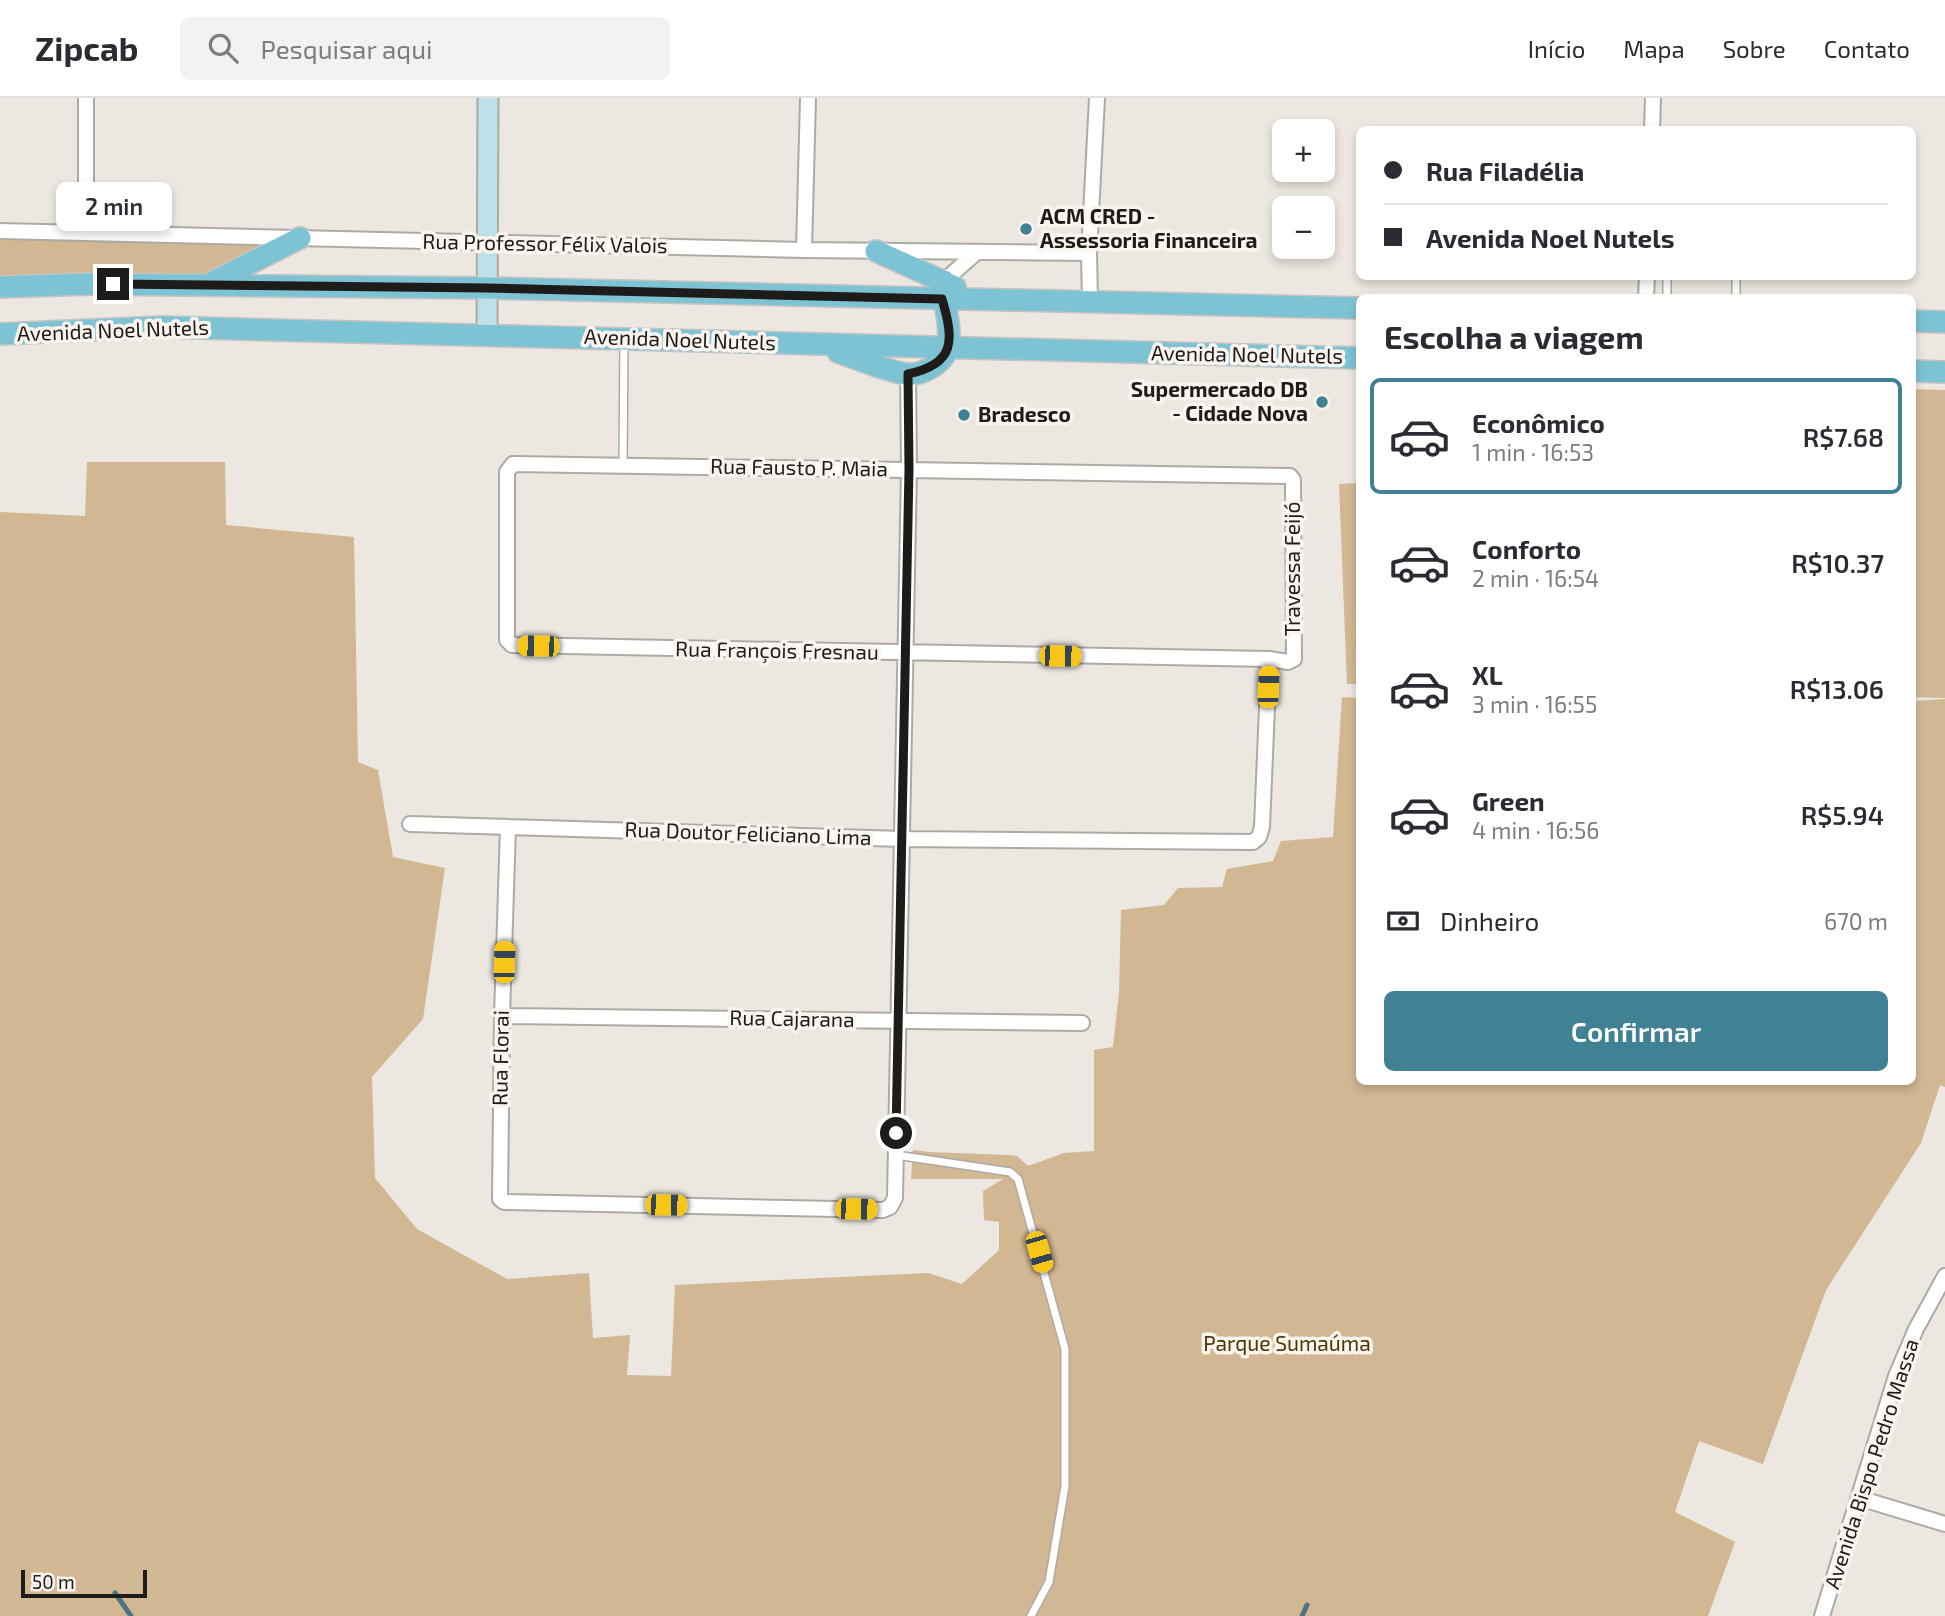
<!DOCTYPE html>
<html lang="pt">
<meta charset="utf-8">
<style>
body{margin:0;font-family:"Exo 2",sans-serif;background:#f2f2f3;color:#2b2b33;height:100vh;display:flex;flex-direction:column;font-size:26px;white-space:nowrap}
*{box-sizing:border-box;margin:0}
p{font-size:23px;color:#7c7c81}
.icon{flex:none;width:38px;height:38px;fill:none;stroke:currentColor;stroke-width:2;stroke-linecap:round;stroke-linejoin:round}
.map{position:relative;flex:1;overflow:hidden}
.panel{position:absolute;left:1356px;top:196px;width:560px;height:791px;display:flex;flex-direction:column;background:#fff;border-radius:10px;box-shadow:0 4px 10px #0003}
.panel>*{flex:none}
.banner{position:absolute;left:1356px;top:28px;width:560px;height:154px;border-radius:10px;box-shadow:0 4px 10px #0003;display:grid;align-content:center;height:154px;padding:0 28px;background:#fff}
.controls{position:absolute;left:1272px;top:21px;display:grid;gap:14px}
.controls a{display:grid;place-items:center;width:63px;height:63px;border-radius:10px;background:#fff;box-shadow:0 4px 10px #0003;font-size:35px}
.scale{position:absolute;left:21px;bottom:18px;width:126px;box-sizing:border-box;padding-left:7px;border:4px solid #1e1c1a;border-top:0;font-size:19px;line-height:24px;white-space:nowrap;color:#1e1c1a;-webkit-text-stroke:5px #f9f4ed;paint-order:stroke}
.end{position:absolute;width:32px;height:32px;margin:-16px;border:9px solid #1e1c1a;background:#fff;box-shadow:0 0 0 4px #fff}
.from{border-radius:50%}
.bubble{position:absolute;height:49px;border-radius:10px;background:#fff;box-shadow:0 4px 10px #0003;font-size:23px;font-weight:600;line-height:49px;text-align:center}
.car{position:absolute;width:21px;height:42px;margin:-21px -10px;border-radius:9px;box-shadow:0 0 5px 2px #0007;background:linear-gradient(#f5c518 24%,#345 0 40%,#f5c518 0 76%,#345 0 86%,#f5c518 0)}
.banner b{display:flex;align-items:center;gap:24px;height:66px;font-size:26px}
.banner b+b{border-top:2px solid #e1e1e2}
.banner i{width:18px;height:18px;background:#2b2b33}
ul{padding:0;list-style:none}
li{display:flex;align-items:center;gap:21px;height:116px;margin:0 14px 10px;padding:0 14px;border:4px solid transparent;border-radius:10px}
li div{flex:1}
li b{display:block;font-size:26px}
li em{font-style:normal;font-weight:600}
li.active{border-color:#408294}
li>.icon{width:63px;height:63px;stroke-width:1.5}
h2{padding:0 28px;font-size:32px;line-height:84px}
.pay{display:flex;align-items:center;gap:18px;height:77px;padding:0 28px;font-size:26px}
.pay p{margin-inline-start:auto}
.primary-button{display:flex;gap:14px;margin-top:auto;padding:14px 28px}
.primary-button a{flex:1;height:80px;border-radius:10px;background:#408294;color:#fff;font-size:28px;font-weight:600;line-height:80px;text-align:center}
header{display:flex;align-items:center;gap:42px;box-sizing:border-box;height:98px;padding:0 35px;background:#fff;border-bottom:2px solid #e1e1e2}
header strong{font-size:33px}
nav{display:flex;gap:38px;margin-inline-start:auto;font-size:24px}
.search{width:490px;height:63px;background:#f2f2f3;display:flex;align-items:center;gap:18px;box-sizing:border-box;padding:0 24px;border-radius:10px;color:#7c7c81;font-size:26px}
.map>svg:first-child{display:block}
.green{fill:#d1b893}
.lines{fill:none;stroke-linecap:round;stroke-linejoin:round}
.stream{stroke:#4f747d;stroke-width:5}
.lane-casing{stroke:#aeaaa3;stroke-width:10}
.street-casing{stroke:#aeaaa3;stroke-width:18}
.secondary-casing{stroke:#aeaaa3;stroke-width:23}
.primary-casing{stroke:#c4c4c3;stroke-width:24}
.lane{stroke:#fff;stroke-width:7}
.street{stroke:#fff;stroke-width:14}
.secondary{stroke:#bee1e9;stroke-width:19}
.primary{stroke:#7ec3d4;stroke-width:21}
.route{stroke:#1e1c1a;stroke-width:9}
.poi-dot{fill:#408294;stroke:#f9f4ed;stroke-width:2.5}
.labels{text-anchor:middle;stroke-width:7;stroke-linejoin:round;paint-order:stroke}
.poi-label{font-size:21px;font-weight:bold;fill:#1e1c1a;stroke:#f9f4ed;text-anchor:start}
.street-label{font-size:21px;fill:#1e1c1a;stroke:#f9f4ed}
.park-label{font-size:21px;fill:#4f3501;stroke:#f9f4ed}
</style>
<header>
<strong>Zipcab</strong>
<div class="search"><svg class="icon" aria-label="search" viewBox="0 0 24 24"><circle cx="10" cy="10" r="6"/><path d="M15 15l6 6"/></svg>Pesquisar aqui</div>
<nav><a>Início</a><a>Mapa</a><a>Sobre</a><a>Contato</a></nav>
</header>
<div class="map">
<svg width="1945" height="1518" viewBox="0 0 1945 1518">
<rect width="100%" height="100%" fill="#ece7e0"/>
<path class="green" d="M0,133l300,7 -93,48 -207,1z
M1913,291l32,1v308l-32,-1z
M87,364h138l1,63 128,12 4,225 20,8 15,87 52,11 -22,151 -51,58 3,101 42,51 90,50 82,-6 4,65 37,-3 -3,40 44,1 4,-91 253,-12 34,11 37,-34v-28l-15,-2 -1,-29 20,-12h-92l2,-29 16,2 79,3 9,1 11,10 36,-13 30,-2v-101l19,-3 6,-55 2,-82 43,-5 14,-17 44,-1 5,-18 46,-8 8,-20 52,-4 9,-140 18,1v384h553v-381l32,-2v388l-5,-2 -19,58 -95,147 -63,174 -64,-23 -24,71 60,30 -27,74h-1708v-1104l85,4z
M1360,385v201h-13l-8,-200z"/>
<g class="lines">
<path class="stream" d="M115,1495l16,23
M1302,1518l5,-11"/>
<g class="lane-casing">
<path id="lane" d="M1736,178v22
M1667,200v-22
M623,367l1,-125
M896,1057l114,17 8,7 47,170v137l-16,96 -18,34"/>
</g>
<g class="street-casing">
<path id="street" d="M86,0v135
M1652,32l1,-32
M0,133l804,19 285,3
M804,152l4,-152
M944,183l33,-29
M1646,200l1,-22
M1090,204l-1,-49 8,-155
M513,366l777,12 3,4 1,179 -6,3 -19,-3 -757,-14 -5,-5v-168z
M410,726l492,15 351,3 6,-5 3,-10 7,-168
M508,729l-6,189 -2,183 4,3 379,8 7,-3 5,-9 14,-729 -1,-95
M502,918l580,7
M1859,1400l86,26
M1822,1518l74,-240 20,-47 29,-53"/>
</g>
<g class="secondary-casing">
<path id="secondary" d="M487,237l1,-237"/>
</g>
<g class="primary-casing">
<path id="primary" d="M876,153l79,36
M211,185l89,-45
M0,189l89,-3 398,4 873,20
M1913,223l32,1
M0,236l162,-7 1198,31
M838,254c21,7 45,18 68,22 16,2 39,-11 42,-28 4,-22 -6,-42 -4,-65
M1913,273l32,1"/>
</g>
<use href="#lane" class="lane"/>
<use href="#street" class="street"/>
<use href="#secondary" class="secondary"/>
<use href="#primary" class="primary"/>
</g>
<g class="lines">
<path class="route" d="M113,186l374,4 455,11c12,41 14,65 -34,75l1,95 -13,664"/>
</g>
<g class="poi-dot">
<circle cx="1026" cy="131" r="7"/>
<circle cx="1322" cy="304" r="7"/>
<circle cx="964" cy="317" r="7"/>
</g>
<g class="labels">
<g class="poi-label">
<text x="1040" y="126">ACM CRED -<tspan x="1040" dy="24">Assessoria Financeira</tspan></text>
<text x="1308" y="299" text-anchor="end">Supermercado DB<tspan x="1308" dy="24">- Cidade Nova</tspan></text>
<text x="978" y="324">Bradesco</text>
</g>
<g class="street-label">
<text transform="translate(545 146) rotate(1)" y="7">Rua Professor Félix Valois</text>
<text transform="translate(113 233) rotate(-2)" y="7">Avenida Noel Nutels</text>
<text transform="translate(680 242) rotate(2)" y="7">Avenida Noel Nutels</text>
<text transform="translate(1247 257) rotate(1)" y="7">Avenida Noel Nutels</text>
<text transform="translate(799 370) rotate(1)" y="7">Rua Fausto P. Maia</text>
<text transform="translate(1293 471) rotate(-90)" y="7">Travessa Feijó</text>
<text transform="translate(777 553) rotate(1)" y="7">Rua François Fresnau</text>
<text transform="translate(748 736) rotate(2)" y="7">Rua Doutor Feliciano Lima</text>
<text transform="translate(792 921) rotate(1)" y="7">Rua Cajarana</text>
<text transform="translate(501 960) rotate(-89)" y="7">Rua Florai</text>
<text transform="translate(1872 1366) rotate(-72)" y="7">Avenida Bispo Pedro Massa</text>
</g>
<g class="park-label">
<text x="1287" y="1253">Parque Sumaúma</text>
</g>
</g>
</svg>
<div class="controls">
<a>+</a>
<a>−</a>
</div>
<div class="scale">50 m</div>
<i class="end from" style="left:896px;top:1035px"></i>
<i class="end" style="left:113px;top:186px"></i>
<div class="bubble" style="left:56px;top:84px;width:116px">2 min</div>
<i class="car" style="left:538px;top:548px;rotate:271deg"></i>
<i class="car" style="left:1060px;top:558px;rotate:91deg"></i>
<i class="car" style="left:1268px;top:589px;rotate:2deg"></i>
<i class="car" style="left:504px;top:864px;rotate:2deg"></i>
<i class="car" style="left:666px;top:1107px;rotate:91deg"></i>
<i class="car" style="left:856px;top:1111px;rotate:91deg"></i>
<i class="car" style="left:1039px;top:1154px;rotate:164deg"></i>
<div class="banner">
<b><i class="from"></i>Rua Filadélia</b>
<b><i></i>Avenida Noel Nutels</b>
</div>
<section class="panel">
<h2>Escolha a viagem</h2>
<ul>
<li class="active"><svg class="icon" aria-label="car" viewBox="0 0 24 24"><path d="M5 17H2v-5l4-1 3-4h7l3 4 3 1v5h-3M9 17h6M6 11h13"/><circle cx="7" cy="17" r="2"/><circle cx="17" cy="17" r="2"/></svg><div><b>Econômico</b><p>1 min · 16:53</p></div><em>R$7.68</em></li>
<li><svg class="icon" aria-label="car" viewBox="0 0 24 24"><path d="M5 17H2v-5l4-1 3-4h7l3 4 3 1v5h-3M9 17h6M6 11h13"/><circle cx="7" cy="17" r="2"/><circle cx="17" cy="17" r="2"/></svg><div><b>Conforto</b><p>2 min · 16:54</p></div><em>R$10.37</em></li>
<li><svg class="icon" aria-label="car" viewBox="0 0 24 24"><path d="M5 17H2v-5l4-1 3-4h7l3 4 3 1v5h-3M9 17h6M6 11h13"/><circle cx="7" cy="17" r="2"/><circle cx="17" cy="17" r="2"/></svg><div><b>XL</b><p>3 min · 16:55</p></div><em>R$13.06</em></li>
<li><svg class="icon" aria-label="car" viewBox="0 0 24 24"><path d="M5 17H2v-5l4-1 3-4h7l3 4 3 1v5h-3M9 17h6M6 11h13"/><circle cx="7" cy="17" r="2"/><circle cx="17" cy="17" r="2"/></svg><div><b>Green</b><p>4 min · 16:56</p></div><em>R$5.94</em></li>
</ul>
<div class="pay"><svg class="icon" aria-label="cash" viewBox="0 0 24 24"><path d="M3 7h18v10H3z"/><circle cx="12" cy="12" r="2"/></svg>Dinheiro<p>670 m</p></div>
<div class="primary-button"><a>Confirmar</a></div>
</section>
</div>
